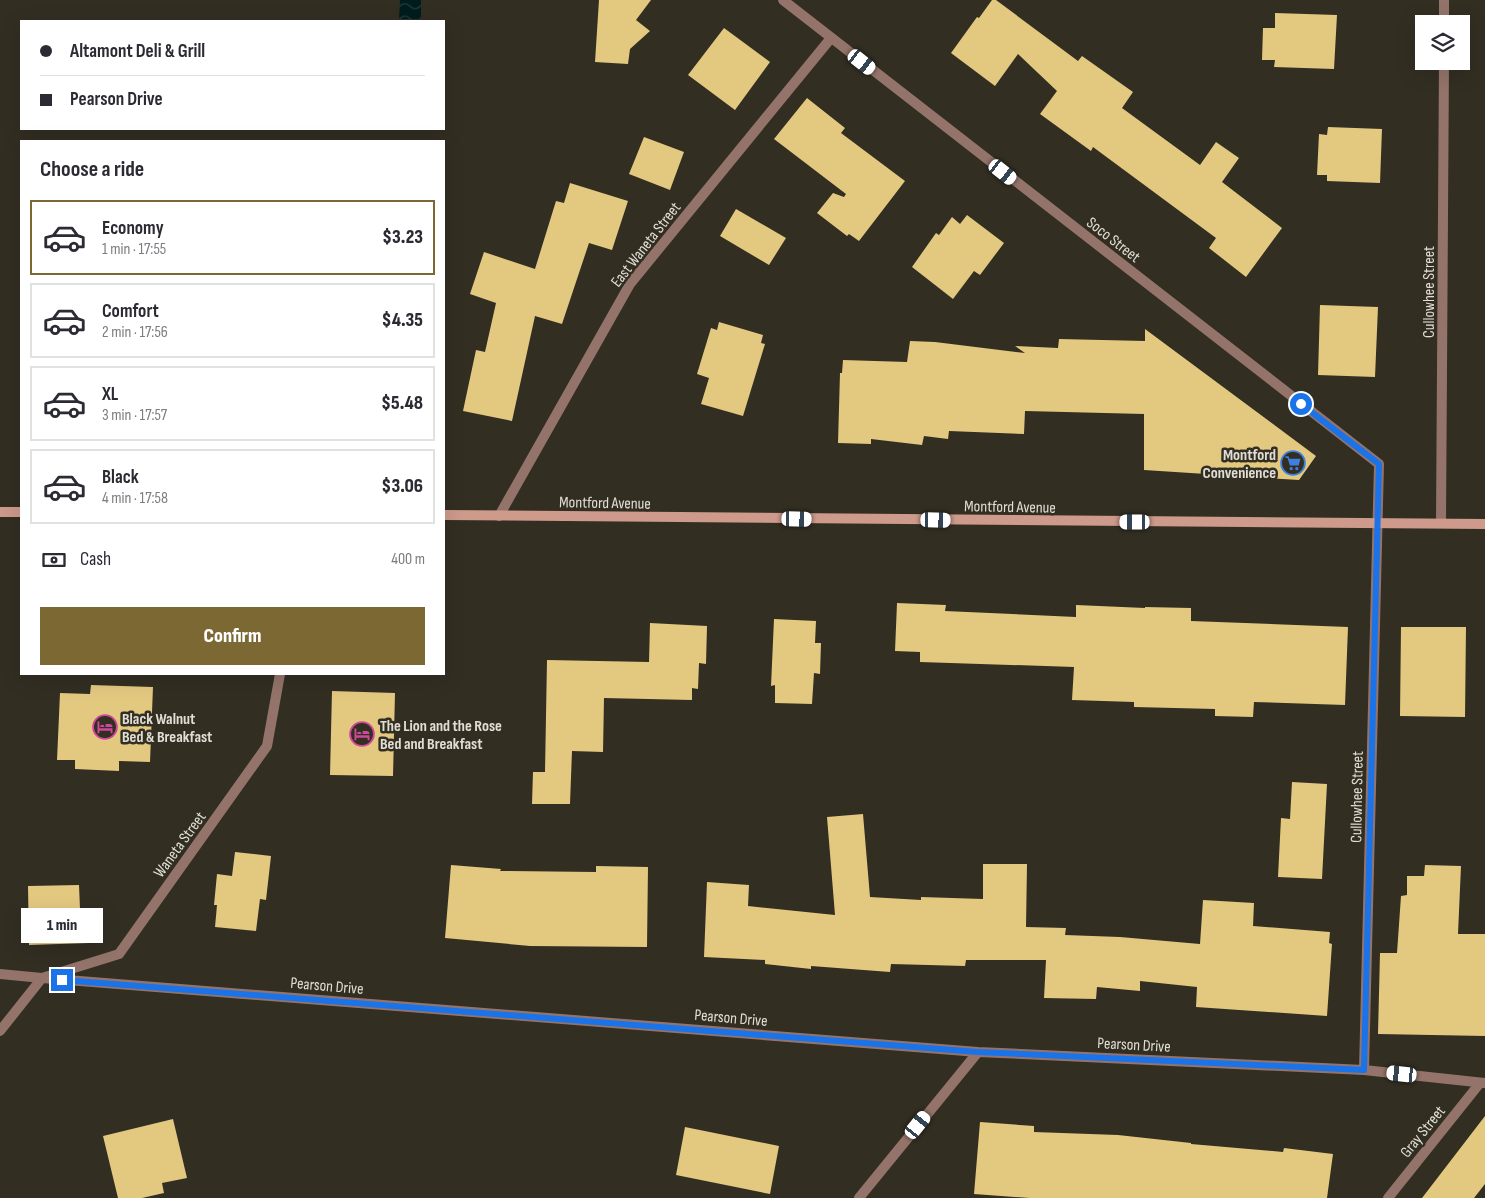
<!DOCTYPE html>
<meta charset="utf-8">
<style>
body{margin:0;font-family:"Sofia Sans Condensed",sans-serif;background:#f2f2f3;color:#2b2b33;height:100vh;display:flex;flex-direction:column;font-size:19px;white-space:nowrap}
*{box-sizing:border-box;margin:0}
p{font-size:16px;color:#7c7c81}
.icon{flex:none;width:28px;height:28px;fill:none;stroke:currentColor;stroke-width:2;stroke-linecap:round;stroke-linejoin:round}
.map{position:relative;flex:1;overflow:hidden}
.panel{position:absolute;left:20px;top:140px;width:425px;height:535px;display:flex;flex-direction:column;background:#fff;border-radius:0px;box-shadow:0 5px 20px #0002}
.panel>*{flex:none}
.banner{position:absolute;left:20px;top:20px;width:425px;height:110px;border-radius:0px;box-shadow:0 5px 20px #0002;display:grid;align-content:center;height:110px;padding:0 20px;background:#fff}
.buttons{position:absolute;left:1415px;top:15px;display:grid;gap:10px}
.buttons a{display:grid;place-items:center;width:55px;height:55px;border-radius:0px;background:#fff;box-shadow:0 5px 20px #0002;font-size:25px}
.end{position:absolute;width:22px;height:22px;margin:-11px;border:6px solid #1a73e8;background:#fff;box-shadow:0 0 0 2px #fff}
.from{border-radius:50%}
.bubble{position:absolute;height:35px;border-radius:0px;background:#fff;box-shadow:0 5px 20px #0002;font-size:16px;font-weight:800;line-height:35px;text-align:center}
.car{position:absolute;width:15px;height:30px;margin:-15px -8px;border-radius:6px;box-shadow:0 0 4px 1px #0007;background:linear-gradient(#fff 24%,#345 0 40%,#fff 0 76%,#345 0 86%,#fff 0)}
.banner b{display:flex;align-items:center;gap:18px;height:48px;font-size:19px}
.banner b+b{border-top:1px solid #e1e1e2}
.banner i{width:12px;height:12px;background:#2b2b33}
ul{padding:0;list-style:none}
li{display:flex;align-items:center;gap:15px;height:75px;margin:0 10px 8px;padding:0 10px;border:2px solid #e1e1e2;border-radius:0px}
li div{flex:1}
li b{display:block;font-size:19px}
li em{font-style:normal;font-weight:800}
li.current{border-color:#7b6833}
li>.icon{width:45px;height:45px;stroke-width:1.5}
h2{padding:0 20px;font-size:22px;line-height:60px}
.pay{display:flex;align-items:center;gap:12px;height:55px;padding:0 20px;font-size:19px}
.pay p{margin-inline-start:auto}
.primary-button{display:flex;gap:10px;margin-top:auto;padding:10px 20px}
.primary-button a{flex:1;height:58px;border-radius:0px;background:#7b6833;color:#fff;font-size:20px;font-weight:800;line-height:58px;text-align:center}
.map>svg:first-child{display:block}
.water{fill:url(#water-waves)}
.building{fill:#e3c880}
.lines{fill:none;stroke-linecap:round;stroke-linejoin:round}
.street{stroke:#94746a;stroke-width:10}
.secondary{stroke:#cd9a8c;stroke-width:10}
.route{stroke:#1a73e8;stroke-width:6}
.labels{text-anchor:middle;stroke-width:5;stroke-linejoin:round;paint-order:stroke}
.street-label{font-size:16px;fill:#e1ded6;stroke:#322e22}
.poi-label{font-size:16px;font-weight:bold;fill:#e1ded6;stroke:#322e22;text-anchor:start}
</style>
<div class="map">
<svg width="1485" height="1198" viewBox="0 0 1485 1198">
<defs>
<pattern id="water-waves" width="16" height="10" patternUnits="userSpaceOnUse" patternTransform="scale(1.25)"><rect width="16" height="10" fill="#001c1d"/><path d="M0 5q4-4 8 0t8 0" fill="none" stroke="#253d3d"/></pattern>
</defs>
<rect width="100%" height="100%" fill="#322e22"/>
<path class="water" d="M400,0h21v19h-22z"/>
<path class="building" d="M599,0h52l-15,20 14,11 -20,18 -2,15 -33,-2z
M992,0h4l82,61 4,-5 51,36 -11,16 78,57 16,-23 23,16 -17,24 60,46 -36,49 -37,-29 7,-10 -123,-91 -2,4 -51,-37 17,-23 -39,-37 -23,32 -44,-33 26,-36 2,1z
M1275,13l62,2 -3,54 -60,-2 1,-7h-13l1,-32h12z
M724,28l46,34 -35,48 -47,-35z
M807,98l38,30 -4,5 64,48 -46,60 -10,-7 -2,2 -30,-23 16,-20 11,4 2,-3 -72,-55z
M1328,127l54,2 -2,54 -53,-2v-6h-10l2,-41 8,1z
M644,137l40,15 -14,38 -41,-16z
M570,183l58,18 -16,49 -23,-7 -27,81 -27,-8 -23,105 -49,-10 13,-61 9,2 11,-49 -26,-9 14,-42 51,17 21,-68 8,2z
M736,209l50,29 -17,27 -49,-29z
M967,215l37,28 -24,32 -6,-4 -21,28 -41,-32 24,-34 3,2 13,-18 8,7z
M1320,305l58,2 -3,70 -57,-2z
M719,322l44,13 -2,8 4,1 -22,72 -42,-12 8,-26 -12,-4 14,-46 6,2z
M1145,329l171,127 -17,24 -155,-10v-56l-119,-3 -1,23 -75,-3 -1,8 -24,-3 -2,9 -51,-6v5l-33,-1 2,-70h2l1,-13 64,2 3,-21 25,1 90,11 -10,-7 43,2 1,-9 86,2z
M897,603l49,2 -1,6 131,6v-12l69,3v-1l46,1v13l157,6 -3,78 -91,-3 -1,15 -38,-1v-7l-81,-2v-5l-62,-2 2,-33 -154,-5v-10l-25,-1z
M774,619l42,2 -1,22h6l-1,31 -6,-1 -2,31 -37,-1v-18l-4,1z
M650,623l57,3 -1,38 -7,-1 -1,26 -6,-1v12l-88,-2 -1,54 -31,-1 -2,53h-38l1,-32h12l2,-112 102,2z
M1401,627h65l-1,90 -65,-1z
M91,685l62,2 -3,75 -31,-1v10l-44,-2v-9h-18l3,-67 30,1z
M332,691l63,2 -2,83 -63,-1z
M1292,782l35,2 -5,95 -44,-2 3,-59 9,1z
M863,814l7,83 51,3v-3l62,2v-35h44l-1,63 40,1 -1,7 55,2 80,7 3,-44 51,3 -1,23 77,6 -1,11 3,1 -5,72 -131,-9 1,-20 -57,-6v10l-43,-4 -1,12 -52,-1 2,-38h-80l-1,6 -74,-2 -1,8 -79,-6v3l-46,-5v-4l-61,-3 3,-75 42,3 -1,21 87,9 -8,-98z
M235,852l36,4 -5,44 -6,-1 -4,32 -41,-4 2,-22h-3l3,-31 15,2z
M451,865l50,4 -1,2 96,1v-6l52,1 -1,80 -117,-1 -85,-8z
M1425,865l36,1 -3,68h27v102l-107,-2 2,-81h17l4,-57 6,-1v-19h17z
M79,885l1,24h8l1,34 -60,2 -1,-59z
M1485,1116v68l-11,14h-52z
M173,1119l14,59 -25,5 2,10 -22,5h-24l-15,-62z
M980,1122l54,4v6l84,3 73,8v1l92,8 1,-4 49,6 -6,44h-297l-56,-4z
M685,1127l94,19 -9,48 -94,-19z"/>
<g class="lines">
<path class="street" d="M783,0l596,464 -15,606
M1444,0v24
M499,516l131,-232 201,-246
M1441,523l3,-462
M0,974l42,4 77,-24 148,-208 13,-72
M0,1031l42,-53 936,74 386,18 121,13
M859,1198l119,-146
M1388,1198l92,-115"/>
<path class="secondary" d="M0,512h21
M444,515l1041,9"/>
</g>
<g class="lines">
<path class="route" d="M62,980l916,72 386,18 15,-606 -78,-60"/>
</g>
<defs>
<g id="supermarket-ring" transform="scale(1.25)"><circle r="9.5" fill="#322e22" stroke="#3f7fe0" stroke-width="1.5"/><path d="M-6-5.5h2.5l.6 2H6L4.5 2H-2.5L-4.4-4H-6ZM-1.5 3.2a1.3 1.3 0 1 0 .1 0ZM3 3.2a1.3 1.3 0 1 0 .1 0Z" fill="#3f7fe0"/></g>
<g id="hotel-ring" transform="scale(1.25)"><circle r="9.5" fill="#322e22" stroke="#d1479c" stroke-width="1.5"/><path d="M-6-4.5h1.5V1H6V5H4.5V3h-9V5H-6ZM-4 0a1.8 1.8 0 1 1 3.6 0ZM.5 0V-2.5h3Q6-2.5 6 0Z" fill="#d1479c"/></g>
</defs>
<g fill-rule="evenodd">
<use href="#supermarket-ring" x="1293" y="463"/>
<use href="#hotel-ring" x="105" y="727"/>
<use href="#hotel-ring" x="362" y="734"/>
</g>
<g class="labels">
<g class="street-label">
<text transform="translate(1114 239) rotate(38)" y="6">Soco Street</text>
<text transform="translate(645 244) rotate(-52)" y="6">East Waneta Street</text>
<text transform="translate(1428 292) rotate(-90)" y="6">Cullowhee Street</text>
<text transform="translate(605 502) rotate(1)" y="6">Montford Avenue</text>
<text transform="translate(1010 506) rotate(1)" y="6">Montford Avenue</text>
<text transform="translate(1356 797) rotate(-89)" y="6">Cullowhee Street</text>
<text transform="translate(179 844) rotate(-54)" y="6">Waneta Street</text>
<text transform="translate(327 985) rotate(5)" y="6">Pearson Drive</text>
<text transform="translate(731 1017) rotate(5)" y="6">Pearson Drive</text>
<text transform="translate(1134 1044) rotate(3)" y="6">Pearson Drive</text>
<text transform="translate(1422 1131) rotate(-51)" y="6">Gray Street</text>
</g>
<g class="poi-label">
<text x="1276" y="460" text-anchor="end">Montford<tspan x="1276" dy="18">Convenience</tspan></text>
<text x="122" y="724">Black Walnut<tspan x="122" dy="18">Bed &amp; Breakfast</tspan></text>
<text x="380" y="731">The Lion and the Rose<tspan x="380" dy="18">Bed and Breakfast</tspan></text>
</g>
</g>
</svg>
<div class="buttons">
<a><svg class="icon" aria-label="layers" viewBox="0 0 24 24"><path d="M12 4l9 5-9 5-9-5zM3 14l9 5 9-5"/></svg></a>
</div>
<i class="end from" style="left:1301px;top:404px"></i>
<i class="end" style="left:62px;top:980px"></i>
<div class="bubble" style="left:21px;top:908px;width:82px">1 min</div>
<i class="car" style="left:862px;top:62px;rotate:128deg"></i>
<i class="car" style="left:1003px;top:172px;rotate:128deg"></i>
<i class="car" style="left:797px;top:519px;rotate:91deg"></i>
<i class="car" style="left:936px;top:520px;rotate:91deg"></i>
<i class="car" style="left:1135px;top:522px;rotate:270deg"></i>
<i class="car" style="left:1402px;top:1074px;rotate:276deg"></i>
<i class="car" style="left:918px;top:1125px;rotate:39deg"></i>
<div class="banner">
<b><i class="from"></i>Altamont Deli &amp; Grill</b>
<b><i></i>Pearson Drive</b>
</div>
<section class="panel">
<h2>Choose a ride</h2>
<ul>
<li class="current"><svg class="icon" aria-label="car" viewBox="0 0 24 24"><path d="M5 17H2v-5l4-1 3-4h7l3 4 3 1v5h-3M9 17h6M6 11h13"/><circle cx="7" cy="17" r="2"/><circle cx="17" cy="17" r="2"/></svg><div><b>Economy</b><p>1 min · 17:55</p></div><em>$3.23</em></li>
<li><svg class="icon" aria-label="car" viewBox="0 0 24 24"><path d="M5 17H2v-5l4-1 3-4h7l3 4 3 1v5h-3M9 17h6M6 11h13"/><circle cx="7" cy="17" r="2"/><circle cx="17" cy="17" r="2"/></svg><div><b>Comfort</b><p>2 min · 17:56</p></div><em>$4.35</em></li>
<li><svg class="icon" aria-label="car" viewBox="0 0 24 24"><path d="M5 17H2v-5l4-1 3-4h7l3 4 3 1v5h-3M9 17h6M6 11h13"/><circle cx="7" cy="17" r="2"/><circle cx="17" cy="17" r="2"/></svg><div><b>XL</b><p>3 min · 17:57</p></div><em>$5.48</em></li>
<li><svg class="icon" aria-label="car" viewBox="0 0 24 24"><path d="M5 17H2v-5l4-1 3-4h7l3 4 3 1v5h-3M9 17h6M6 11h13"/><circle cx="7" cy="17" r="2"/><circle cx="17" cy="17" r="2"/></svg><div><b>Black</b><p>4 min · 17:58</p></div><em>$3.06</em></li>
</ul>
<div class="pay"><svg class="icon" aria-label="cash" viewBox="0 0 24 24"><path d="M3 7h18v10H3z"/><circle cx="12" cy="12" r="2"/></svg>Cash<p>400 m</p></div>
<div class="primary-button"><a>Confirm</a></div>
</section>
</div>
